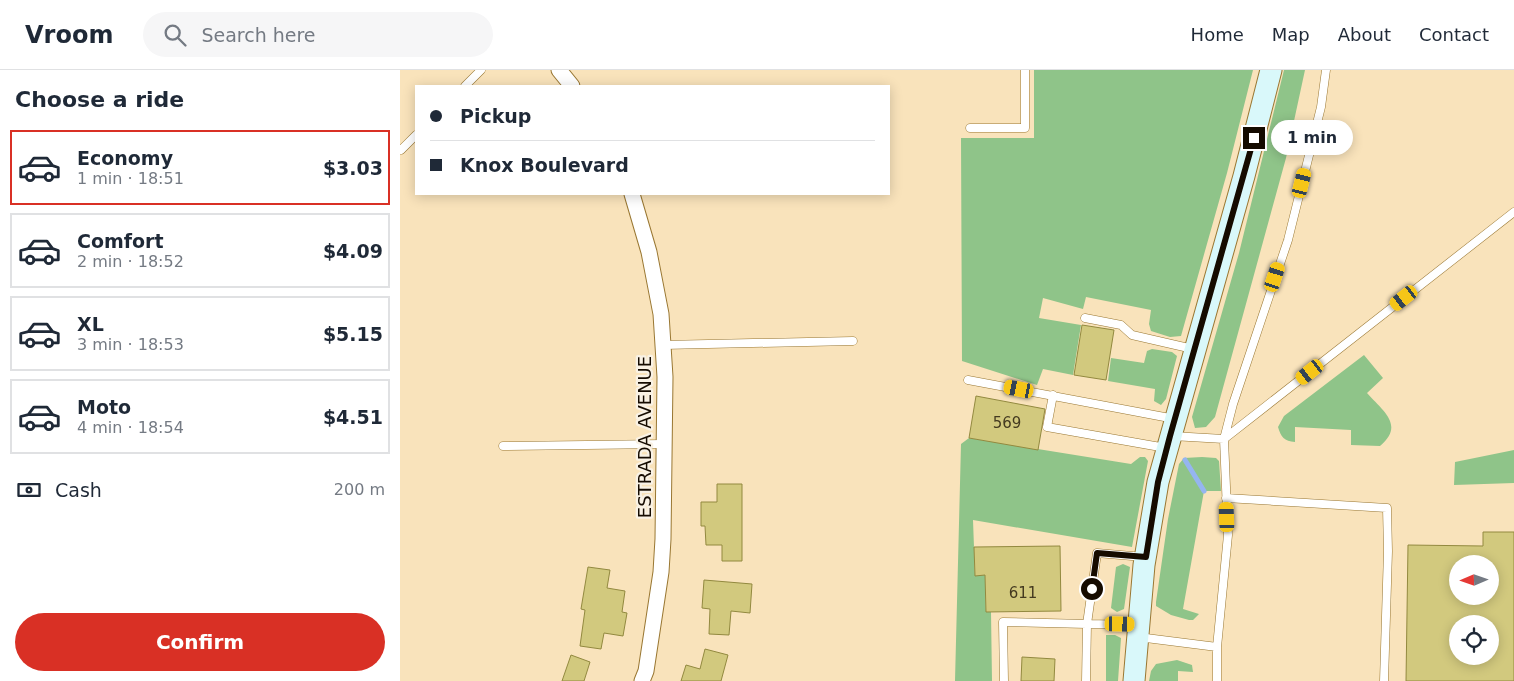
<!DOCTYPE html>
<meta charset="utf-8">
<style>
body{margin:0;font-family:"DejaVu Sans",sans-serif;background:#f6f6f7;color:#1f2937;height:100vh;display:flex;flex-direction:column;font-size:19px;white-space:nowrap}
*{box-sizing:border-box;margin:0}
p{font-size:16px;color:#747a83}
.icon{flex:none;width:28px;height:28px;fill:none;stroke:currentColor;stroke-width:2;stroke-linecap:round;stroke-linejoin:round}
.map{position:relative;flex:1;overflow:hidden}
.panel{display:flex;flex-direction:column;background:#fff;width:400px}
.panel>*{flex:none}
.hud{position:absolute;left:15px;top:15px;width:475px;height:110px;border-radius:0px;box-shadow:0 2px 12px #0003;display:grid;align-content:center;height:110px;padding:0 15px;background:#fff}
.needle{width:32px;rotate:268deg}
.buttons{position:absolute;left:1049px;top:485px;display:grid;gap:10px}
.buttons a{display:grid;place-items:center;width:50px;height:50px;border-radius:50%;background:#fff;box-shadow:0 2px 12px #0003;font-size:25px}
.end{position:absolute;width:22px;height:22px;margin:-11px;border:6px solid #150b00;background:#fff;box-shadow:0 0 0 2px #fff}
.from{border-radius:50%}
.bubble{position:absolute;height:35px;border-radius:18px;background:#fff;box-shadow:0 2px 12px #0003;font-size:16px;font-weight:700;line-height:35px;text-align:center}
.car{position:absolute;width:15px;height:30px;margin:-15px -8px;border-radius:6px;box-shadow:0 0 4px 1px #0007;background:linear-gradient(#f5c518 24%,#345 0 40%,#f5c518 0 76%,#345 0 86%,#f5c518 0)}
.hud b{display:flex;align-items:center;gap:18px;height:48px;font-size:19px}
.hud b+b{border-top:1px solid #e0e1e3}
.hud i{width:12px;height:12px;background:#1f2937}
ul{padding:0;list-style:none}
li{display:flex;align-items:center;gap:15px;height:75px;margin:0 10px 8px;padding:0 5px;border:2px solid #e0e1e3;border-radius:0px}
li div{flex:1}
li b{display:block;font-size:19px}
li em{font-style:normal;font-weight:700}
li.on{border-color:#d93025}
li>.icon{width:45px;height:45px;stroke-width:1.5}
h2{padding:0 15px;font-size:22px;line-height:60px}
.pay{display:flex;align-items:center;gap:12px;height:55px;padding:0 15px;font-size:19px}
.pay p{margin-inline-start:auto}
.cta{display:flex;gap:10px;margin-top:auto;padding:10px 15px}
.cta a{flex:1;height:58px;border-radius:30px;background:#d93025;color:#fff;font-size:20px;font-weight:700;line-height:58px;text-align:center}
header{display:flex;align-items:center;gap:30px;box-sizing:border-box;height:70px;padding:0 25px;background:#fff;border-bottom:1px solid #e0e1e3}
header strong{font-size:24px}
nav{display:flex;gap:28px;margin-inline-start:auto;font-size:18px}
.search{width:350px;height:45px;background:#f6f6f7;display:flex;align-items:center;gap:12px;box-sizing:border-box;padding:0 18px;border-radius:28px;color:#747a83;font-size:19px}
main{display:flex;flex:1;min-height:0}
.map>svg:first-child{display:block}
.green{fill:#8fc489}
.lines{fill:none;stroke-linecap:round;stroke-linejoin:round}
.stream{stroke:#95b5f0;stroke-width:5}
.building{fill:#d2c97e;stroke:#92893f;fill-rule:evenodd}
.lane-casing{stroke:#997732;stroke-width:9}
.street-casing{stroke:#997732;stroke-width:17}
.secondary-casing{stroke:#997732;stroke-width:23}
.lane{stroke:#fff;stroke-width:8}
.street{stroke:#fff;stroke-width:15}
.secondary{stroke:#d9f8fa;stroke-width:21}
.route{stroke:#150b00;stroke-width:6}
.labels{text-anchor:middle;stroke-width:4.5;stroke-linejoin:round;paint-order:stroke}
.number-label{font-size:15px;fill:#443a20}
.street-label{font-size:18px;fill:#150b00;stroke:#f9f2e5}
</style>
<header>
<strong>Vroom</strong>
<div class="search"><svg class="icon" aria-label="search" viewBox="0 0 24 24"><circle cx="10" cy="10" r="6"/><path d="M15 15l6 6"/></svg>Search here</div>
<nav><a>Home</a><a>Map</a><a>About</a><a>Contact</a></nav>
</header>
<main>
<section class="panel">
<h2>Choose a ride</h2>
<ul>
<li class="on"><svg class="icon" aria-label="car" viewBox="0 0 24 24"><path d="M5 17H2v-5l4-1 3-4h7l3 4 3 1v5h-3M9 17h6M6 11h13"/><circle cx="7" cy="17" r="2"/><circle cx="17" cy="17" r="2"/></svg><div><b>Economy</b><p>1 min · 18:51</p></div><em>$3.03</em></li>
<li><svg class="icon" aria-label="car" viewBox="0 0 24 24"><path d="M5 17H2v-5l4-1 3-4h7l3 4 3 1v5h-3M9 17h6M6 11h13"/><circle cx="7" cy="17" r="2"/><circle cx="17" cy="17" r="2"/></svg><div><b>Comfort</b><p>2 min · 18:52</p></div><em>$4.09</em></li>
<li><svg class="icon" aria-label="car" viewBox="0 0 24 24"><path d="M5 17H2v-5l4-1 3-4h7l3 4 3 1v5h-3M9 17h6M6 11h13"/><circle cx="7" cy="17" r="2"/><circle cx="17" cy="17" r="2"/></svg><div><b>XL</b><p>3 min · 18:53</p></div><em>$5.15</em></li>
<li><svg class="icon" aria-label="car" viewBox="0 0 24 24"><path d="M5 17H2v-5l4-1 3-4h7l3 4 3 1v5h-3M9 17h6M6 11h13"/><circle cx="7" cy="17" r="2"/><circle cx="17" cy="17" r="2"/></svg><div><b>Moto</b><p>4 min · 18:54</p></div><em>$4.51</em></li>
</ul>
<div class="pay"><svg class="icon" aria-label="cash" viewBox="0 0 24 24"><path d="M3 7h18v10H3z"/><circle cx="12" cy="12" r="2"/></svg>Cash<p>200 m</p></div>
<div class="cta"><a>Confirm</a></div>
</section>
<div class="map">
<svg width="1114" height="611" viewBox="0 0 1114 611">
<rect width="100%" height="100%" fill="#f9e3bb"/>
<path class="green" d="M634,0h219l-26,103 -46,163 -11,1 -19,-6 -2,-7 2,-14 -65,-13 -3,12 -40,-11 -4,20 42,7 -8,50 -30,-6 -6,16 -75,-24 -1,-223h73z
M884,0h21l-19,88 -71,259 -9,10 -11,1 -3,-11 47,-164z
M752,279l20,3 5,4 -11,43 -5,6 -7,-4 1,-12 -47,-8 3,-23 33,5 3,-12z
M964,285l19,23 -16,15c16,18 38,32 13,53l-29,-1v-15l-56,-3v15c-11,-1 -14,-5 -17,-15l6,-11z
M569,368l162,26 9,-7h5l3,4 -16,86 -159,-27 2,55h10l1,36 5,1 1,69h-37l6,-237z
M1114,380v33l-60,2 1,-23z
M802,387l14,1 3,3 2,30h-17l-21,118 16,5 -6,6h-4l-18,-5 -15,-9v-4l12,-83 11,-55 5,-6z
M723,494l7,3 -6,42 -7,3 -6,-4 5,-41z
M706,565h9l6,3 -3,43h-12z
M777,590l15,5 1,7 -15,-1v10h-29l2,-10 5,-7z"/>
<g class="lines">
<path class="stream" d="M785,390l19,31"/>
</g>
<path class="building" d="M682,255l32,5 -8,50 -32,-5z
M576,326l69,13 -7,41 -69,-12z
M317,414h25v77h-20v-16h-16l-1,-19h-4v-24h16z
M1083,462h31v149h-108l2,-136 75,1zM1058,494h32v32h-32zM1058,554h32v32h-32z
M660,476l1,65 -75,1 -1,-37 -10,1 -1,-29z
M188,497l22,3 -3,18 18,3 -3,21 5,1 -4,23 -19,-3 -3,16 -21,-3 5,-36 -4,-1z
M304,510l48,4 -2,29 -19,-2 -2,24 -20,-1 1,-25 -8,-1z
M305,579l23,6 -7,26h-40l5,-16 14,4z
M171,585l19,7 -6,19h-22z
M622,587l33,2 -1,22h-33z"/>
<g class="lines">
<g class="lane-casing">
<path id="lane" d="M65,16l16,-16
M570,58h55v-58
M1,80l15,-15
M685,248l36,7 11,10 61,14
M263,275l190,-4
M568,310l207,39
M653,325l-6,32 119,21
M772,366l52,3 290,-227
M103,376l161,-2
M826,428l161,10 1,43 -4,130
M738,567l79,10v34
M817,577l11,-112 -4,-96 9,-35 55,-164 33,-133 5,-37
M604,611l-1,-59 84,2 10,-71 47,4
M686,611l1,-57 50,1"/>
</g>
<g class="street-casing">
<path id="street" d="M159,0l13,16
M232,124l17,58 12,62 4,63 -2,162 -2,33 -15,99 -4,10"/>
</g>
<g class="secondary-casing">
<path id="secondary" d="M734,611l10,-116 14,-83 86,-306 27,-106"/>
</g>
<use href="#lane" class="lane"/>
<use href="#street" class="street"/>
<use href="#secondary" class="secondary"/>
</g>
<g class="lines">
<path class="route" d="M692,519l5,-36 49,4 12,-75 12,-46 84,-298"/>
</g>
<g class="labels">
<g class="number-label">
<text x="607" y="358">569</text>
<text x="623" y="528">611</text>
</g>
<g class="street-label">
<text transform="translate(245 367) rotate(-90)" y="6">ESTRADA AVENUE</text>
</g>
</g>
</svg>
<div class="buttons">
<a><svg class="needle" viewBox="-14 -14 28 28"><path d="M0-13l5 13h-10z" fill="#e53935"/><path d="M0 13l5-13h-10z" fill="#747a83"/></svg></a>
<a><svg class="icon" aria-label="locate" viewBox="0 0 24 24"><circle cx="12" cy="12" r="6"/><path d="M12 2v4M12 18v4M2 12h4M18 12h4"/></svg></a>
</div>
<i class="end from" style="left:692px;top:519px"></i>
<i class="end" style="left:854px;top:68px"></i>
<div class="bubble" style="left:871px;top:50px;width:82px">1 min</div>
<i class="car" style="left:902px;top:113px;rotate:14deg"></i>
<i class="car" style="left:875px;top:207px;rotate:18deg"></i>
<i class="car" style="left:1004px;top:228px;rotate:232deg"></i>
<i class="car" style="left:910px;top:302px;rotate:232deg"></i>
<i class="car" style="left:619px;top:319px;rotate:281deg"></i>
<i class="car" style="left:827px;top:447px;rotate:358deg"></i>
<i class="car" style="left:720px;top:554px;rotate:91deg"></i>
<div class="hud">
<b><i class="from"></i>Pickup</b>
<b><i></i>Knox Boulevard</b>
</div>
</div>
</main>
